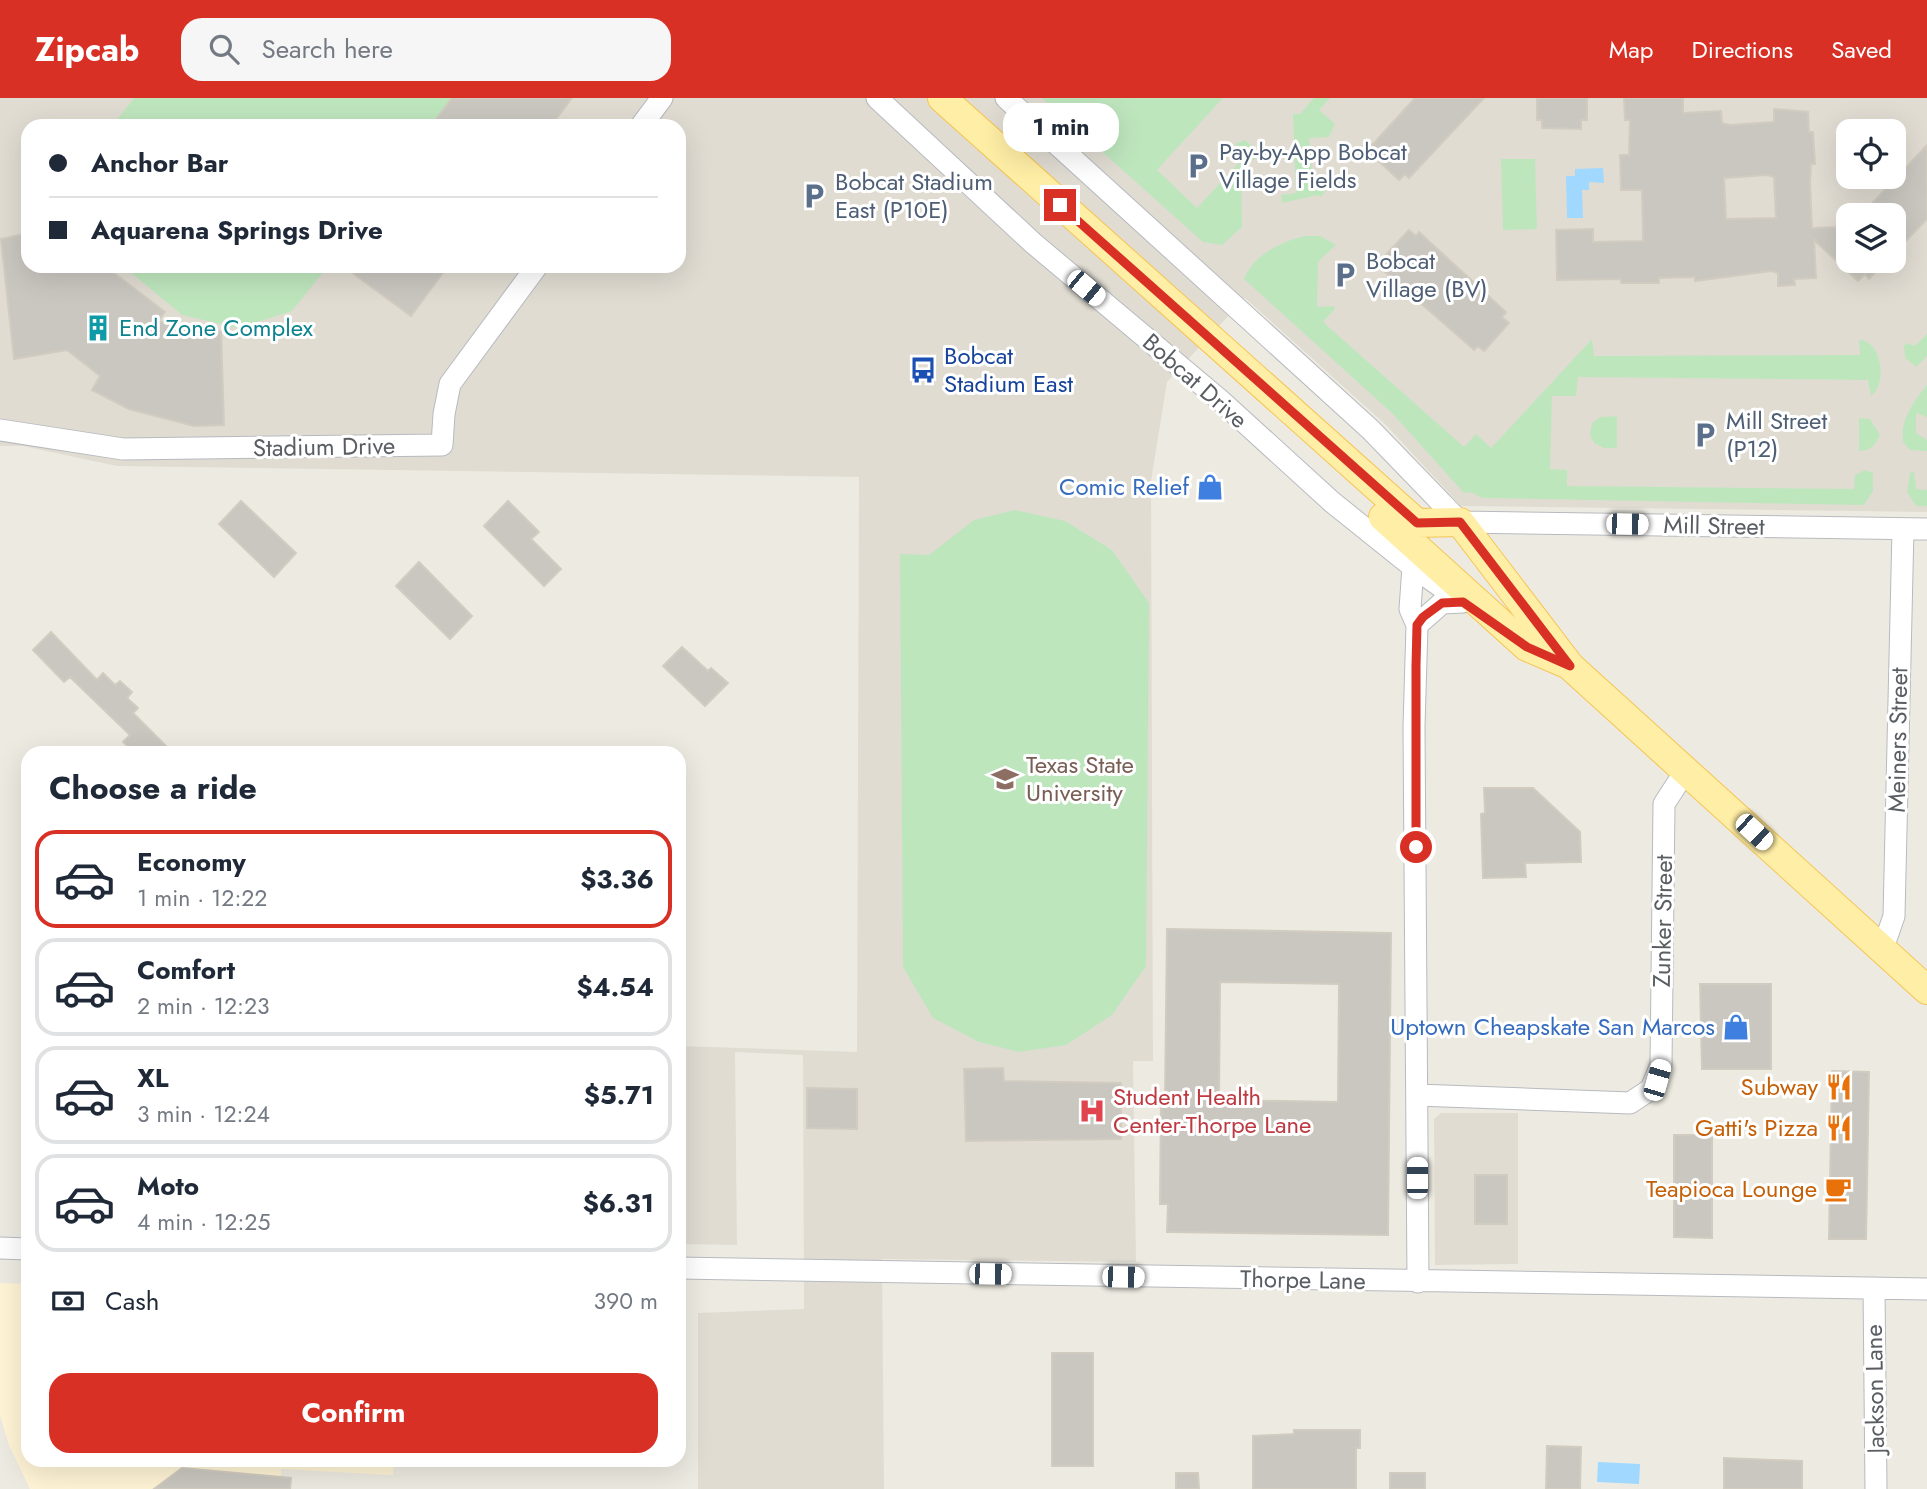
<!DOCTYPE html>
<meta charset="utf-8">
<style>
body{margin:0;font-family:Jost,sans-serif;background:#f6f6f7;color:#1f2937;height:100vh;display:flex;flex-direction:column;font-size:26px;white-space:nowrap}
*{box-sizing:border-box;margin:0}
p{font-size:23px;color:#747a83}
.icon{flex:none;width:38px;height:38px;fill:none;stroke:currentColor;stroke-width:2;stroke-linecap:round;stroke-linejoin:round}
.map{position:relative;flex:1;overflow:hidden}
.sheet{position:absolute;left:21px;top:648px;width:665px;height:721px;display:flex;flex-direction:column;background:#fff;border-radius:21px;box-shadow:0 7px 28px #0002}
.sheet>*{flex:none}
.banner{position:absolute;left:21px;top:21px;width:665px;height:154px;border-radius:21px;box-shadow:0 7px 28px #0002;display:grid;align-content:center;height:154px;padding:0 28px;background:#fff}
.fabs{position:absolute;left:1836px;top:21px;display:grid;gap:14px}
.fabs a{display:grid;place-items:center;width:70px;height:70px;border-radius:14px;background:#fff;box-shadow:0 7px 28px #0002;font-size:35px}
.end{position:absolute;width:32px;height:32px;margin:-16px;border:9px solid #d93025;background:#fff;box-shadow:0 0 0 4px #fff}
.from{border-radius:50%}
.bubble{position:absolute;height:49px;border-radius:21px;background:#fff;box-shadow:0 7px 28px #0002;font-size:23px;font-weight:700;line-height:49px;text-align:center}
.car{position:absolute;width:21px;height:42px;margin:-21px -10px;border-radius:9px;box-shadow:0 0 5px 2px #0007;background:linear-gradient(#fff 24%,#345 0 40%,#fff 0 76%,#345 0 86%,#fff 0)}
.banner b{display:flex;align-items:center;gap:24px;height:66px;font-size:26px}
.banner b+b{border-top:2px solid #e0e1e3}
.banner i{width:18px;height:18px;background:#1f2937}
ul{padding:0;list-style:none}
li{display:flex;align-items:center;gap:21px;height:98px;margin:0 14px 10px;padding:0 14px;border:4px solid #e0e1e3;border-radius:21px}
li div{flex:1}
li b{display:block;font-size:26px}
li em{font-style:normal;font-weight:700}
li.active{border-color:#d93025}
li>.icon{width:63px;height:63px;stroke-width:1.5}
h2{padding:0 28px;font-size:32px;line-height:84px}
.pay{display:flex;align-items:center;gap:18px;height:77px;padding:0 28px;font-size:26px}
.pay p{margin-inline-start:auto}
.cta{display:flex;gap:14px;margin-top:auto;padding:14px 28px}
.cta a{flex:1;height:80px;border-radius:21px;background:#d93025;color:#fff;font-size:28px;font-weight:700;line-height:80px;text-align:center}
header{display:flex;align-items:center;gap:42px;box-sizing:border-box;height:98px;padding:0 35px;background:#d93025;color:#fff}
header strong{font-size:33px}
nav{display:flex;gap:38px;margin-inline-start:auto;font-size:24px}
.search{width:490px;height:63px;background:#f6f6f7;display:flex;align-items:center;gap:18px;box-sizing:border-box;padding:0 24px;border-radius:21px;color:#747a83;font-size:26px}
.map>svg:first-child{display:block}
.commercial{fill:#fff4d5}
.education{fill:#e0dcd2;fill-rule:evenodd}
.green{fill:#bee6bd}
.water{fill:#a0d8ff}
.building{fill:#cac7c1;stroke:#d2ccc0;stroke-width:2;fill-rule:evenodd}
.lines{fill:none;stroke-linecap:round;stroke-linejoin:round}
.minor-casing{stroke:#b7babf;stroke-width:23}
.major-casing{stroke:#f5c453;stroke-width:30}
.minor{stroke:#fff;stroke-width:21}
.major{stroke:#ffeea5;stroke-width:28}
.route{stroke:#d93025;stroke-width:9}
.labels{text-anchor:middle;stroke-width:6;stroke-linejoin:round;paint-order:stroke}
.service-label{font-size:24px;fill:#4e5e75;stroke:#fff;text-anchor:start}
.culture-label{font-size:24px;fill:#0d838f;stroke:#fff;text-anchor:start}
.transit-label{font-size:24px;fill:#164399;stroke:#fff;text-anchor:start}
.street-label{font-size:24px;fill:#5a5e63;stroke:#fff}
.shop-label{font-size:24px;fill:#366cbe;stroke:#fff;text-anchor:end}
.education-label{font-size:24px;fill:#785e54;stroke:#fff;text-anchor:start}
.food-label{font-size:24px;fill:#c56008;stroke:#fff;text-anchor:end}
.health-label{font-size:24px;fill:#be3a42;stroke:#fff;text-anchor:start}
</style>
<header>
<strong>Zipcab</strong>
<div class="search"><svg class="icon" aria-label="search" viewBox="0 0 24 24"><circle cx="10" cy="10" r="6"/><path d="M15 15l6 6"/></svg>Search here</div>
<nav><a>Map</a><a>Directions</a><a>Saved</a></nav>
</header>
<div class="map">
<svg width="1927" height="1391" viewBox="0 0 1927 1391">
<rect width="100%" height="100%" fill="#edebe1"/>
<path class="commercial" d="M0,1185l28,1v176h366l-1,15 -112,-6 -1,20h-250l-21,-44 -9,-30z"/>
<path class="education" d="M0,0h1927v414l-466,-6 -76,-82 -140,-126 -78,84 -16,99 2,580h-20l3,201 -254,-3 2,230h-186v-176l106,-4 -1,-254 -68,-3 2,193 -58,-1v-198l178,6 2,-575 -742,-11 -94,-20h-23zM28,28h651v140h-651zM1848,33h46v46h-46zM1848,117h46v46h-46z
M1441,1015h77v151l-83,1 -1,-146z"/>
<path class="green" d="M134,0h438l-21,28h-439z
M1042,0h181l-66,72 40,38 49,-53 -11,-11 10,-4 14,12 -5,8 -13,2 1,65 -20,18 -19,-3z
M1314,0h16l-11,12 16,14 -6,13 -20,1 4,48 14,3 -6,8 -3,-2 -36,8 -1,-8 15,-2 -3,-79h7z
M1501,61h34l2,70 -34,1z
M1305,138h15l16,9 -18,17 -1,45 17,-1 1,3 -12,13 141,125 12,-13 15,14 101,-109 2,17 266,-1 -1,-15c24,1 28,44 12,56l-3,-16 -290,-3 -2,19h-24l-2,73 17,1v16l287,3 1,-14 10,-5 8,3v18l-9,14 -382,-7 -11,-6 -7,1 -71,-79 -149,-135c9,-24 38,-38 61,-43z
M123,168h205l-36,45 -54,17 -56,-13z
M1927,236v22l-11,11 -11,-9 -1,-12 2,-3 9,3z
M1927,287v32l-11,-4v20l11,7v11l-17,-1 -7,-8c-3,-23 10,-39 24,-57z
M1617,318v32h-13l-10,-5 -4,-8 2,-12 9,-6z
M1859,320l11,1 10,16c-5,11 -9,15 -21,16z
M1914,373l2,18 11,1v16h-11l-9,-14 3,-19z
M1015,412l50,11 47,29 37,53 -3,363 -34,49 -46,30 -47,7 -40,-10 -46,-24 -30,-51 -3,-413 29,1 45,-35z"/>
<path class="water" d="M1603,70l1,15 -15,-1v8h-7l1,28h-16l-1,-42h9v-7z
M1598,1364l42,2 -1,20 -42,-2z"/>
<path class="building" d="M452,0h120l-21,28h-120z
M1415,0h69l-75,80 -4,-4 -6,6 -28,-26 5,-6 -4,-3z
M1537,0h50v22h-6v9l-39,-1v-8h-5z
M1624,0h59v15l38,-2 1,12 8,2 44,-3v-13l34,3 1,20h4l2,32h-4l-1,18 2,46 24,-1 12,-13v47h38l-17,18 -4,-5 -7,7 -44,-41 2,38 -22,1 1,6 -17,1v-13l-7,-2 -76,10v-4l-36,1v5h-38v-4l-64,1 -1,-50 37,-1v13l50,-1 -1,-51h-21l-1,-35h9l1,-35h-5zM1767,77l7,2 2,41 -50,1 -2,-41z
M1927,47v74l-33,34v-38h-33z
M1409,132l7,6 3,-4 87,80 -4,5 7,6 -25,28 -6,-5 -4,4 -90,-79 3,-4 -7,-6z
M28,135v33h77l60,46 -7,9 35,9 28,1 3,94 -30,1 -65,-17 -37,-19 8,-14 -33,-26 -53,9 -13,-120z
M343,168h105l-37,50z
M241,403l55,52 -22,24 -55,-53z
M508,403l31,31 -8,7 30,30 -17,17 -60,-60z
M419,464l53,54 -22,23 -54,-53z
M51,534l46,48 6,-7 12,12 5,-4 12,11 -5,6 11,10 -5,5 39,39h-38l-11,-10 7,-7 -60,-58 -6,5 -31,-32z
M682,549l26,24 3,-3 17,15 -23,23 -42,-40z
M1484,690h49l47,44 1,30 -56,1 1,14 -43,1 -2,-64 4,-1z
M1167,831l224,4 -3,302 -221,-3 1,-28h-8l1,-105h4zM1220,884l119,2 -1,118 -119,-2z
M1700,886h71v85h-69z
M1003,970l1,13 117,2v56l-155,2 -2,-72z
M1832,973l37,1 -3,167h-37z
M807,990l50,1v40l-50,-1z
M1674,1037h38v103l-38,-1z
M1475,1077h32v49h-32z
M1052,1255h41v113h-41z
M1294,1332h66v18h-4v41h-103v-53l41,-2z
M1547,1348l34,1 -1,42h-34z
M1724,1360l78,3v28h-78z
M182,1370l109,10 -1,11h-136z
M1176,1375h22l1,16h-23z
M1390,1375h35v16h-35z"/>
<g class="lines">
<g class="minor-casing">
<path id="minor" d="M877,0l156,145 187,157 112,102 81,65 44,31
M1006,0l365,332 89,92 467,7
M641,28l21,-28
M0,332l123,19 319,-4 2,-31 6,-30 87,-118
M1413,469l-3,42 7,16 -3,102 4,555
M1417,527l25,-22 21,-1
M1883,850l11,-32 9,-387
M1417,997l213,8 21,-14 10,-24 3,-261 22,-34
M0,1150l28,1
M679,1170l1248,21
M1874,1190l2,201"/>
</g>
<g class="major-casing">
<path id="major" d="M942,0l475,425 43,-1 110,144 357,324
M1383,419l144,130 42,18"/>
</g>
<use href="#minor" class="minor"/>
<use href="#major" class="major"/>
</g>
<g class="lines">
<path class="route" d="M1060,107l357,318 43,-1 110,144 -43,-19 -64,-45 -21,1 -19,14 -6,8 -1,41v181"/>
</g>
<defs>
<g id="parking-bare" transform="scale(2.1)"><path d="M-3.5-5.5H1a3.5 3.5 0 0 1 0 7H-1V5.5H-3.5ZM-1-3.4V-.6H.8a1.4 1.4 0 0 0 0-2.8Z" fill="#5c6f8a" stroke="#fff" stroke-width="2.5" paint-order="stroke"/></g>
<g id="building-bare" transform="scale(2.1)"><path d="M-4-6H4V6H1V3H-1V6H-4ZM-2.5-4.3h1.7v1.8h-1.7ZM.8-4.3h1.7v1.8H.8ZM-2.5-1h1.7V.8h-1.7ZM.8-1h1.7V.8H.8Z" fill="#0f9aa8" stroke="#fff" stroke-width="2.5" paint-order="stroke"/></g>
<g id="bus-bare" transform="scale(2.1)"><path d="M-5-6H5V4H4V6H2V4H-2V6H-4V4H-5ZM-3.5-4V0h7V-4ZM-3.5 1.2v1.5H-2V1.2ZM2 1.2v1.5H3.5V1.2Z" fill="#1a4fb4" stroke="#fff" stroke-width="2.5" paint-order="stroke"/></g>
<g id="shop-bare" transform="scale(2.1)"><path d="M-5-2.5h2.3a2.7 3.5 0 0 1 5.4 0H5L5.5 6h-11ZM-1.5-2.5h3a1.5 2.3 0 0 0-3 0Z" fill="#3f7fe0" stroke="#fff" stroke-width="2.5" paint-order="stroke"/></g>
<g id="university-bare" transform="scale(2.1)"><path d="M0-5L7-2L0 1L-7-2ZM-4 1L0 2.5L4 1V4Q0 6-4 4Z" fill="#8d6e63" stroke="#fff" stroke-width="2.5" paint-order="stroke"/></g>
<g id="restaurant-bare" transform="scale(2.1)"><path d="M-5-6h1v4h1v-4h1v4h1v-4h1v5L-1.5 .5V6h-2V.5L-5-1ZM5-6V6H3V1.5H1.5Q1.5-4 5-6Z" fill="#e8710a" stroke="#fff" stroke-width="2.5" paint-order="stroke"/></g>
<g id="hospital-bare" transform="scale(2.1)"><path d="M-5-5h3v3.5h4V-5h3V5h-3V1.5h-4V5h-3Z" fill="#e0444e" stroke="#fff" stroke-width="2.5" paint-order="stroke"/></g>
<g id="cafe-bare" transform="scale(2.1)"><path d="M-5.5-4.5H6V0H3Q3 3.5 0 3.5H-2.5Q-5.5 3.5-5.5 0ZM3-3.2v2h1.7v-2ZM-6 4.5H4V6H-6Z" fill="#e8710a" stroke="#fff" stroke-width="2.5" paint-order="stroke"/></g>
</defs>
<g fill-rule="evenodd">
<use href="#parking-bare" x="1198" y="68"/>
<use href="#parking-bare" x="814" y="98"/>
<use href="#parking-bare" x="1345" y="177"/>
<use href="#building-bare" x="98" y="230"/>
<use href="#bus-bare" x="923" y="272"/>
<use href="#parking-bare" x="1705" y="337"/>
<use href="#shop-bare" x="1210" y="389"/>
<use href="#university-bare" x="1005" y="681"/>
<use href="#shop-bare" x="1736" y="929"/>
<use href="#restaurant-bare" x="1839" y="989"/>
<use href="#hospital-bare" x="1092" y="1013"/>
<use href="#restaurant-bare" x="1839" y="1030"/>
<use href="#cafe-bare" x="1838" y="1091"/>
</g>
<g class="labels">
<g class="service-label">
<text x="1219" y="62">Pay-by-App Bobcat<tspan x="1219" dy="28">Village Fields</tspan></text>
<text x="835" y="92">Bobcat Stadium<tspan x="835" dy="28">East (P10E)</tspan></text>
<text x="1366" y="171">Bobcat<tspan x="1366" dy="28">Village (BV)</tspan></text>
<text x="1726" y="331">Mill Street<tspan x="1726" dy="28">(P12)</tspan></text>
</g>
<g class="culture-label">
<text x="119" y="238">End Zone Complex</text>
</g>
<g class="transit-label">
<text x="944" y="266">Bobcat<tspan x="944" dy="28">Stadium East</tspan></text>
</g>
<g class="street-label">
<text transform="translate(1195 283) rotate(41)" y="8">Bobcat Drive</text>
<text transform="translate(324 349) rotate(-1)" y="8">Stadium Drive</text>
<text transform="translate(1714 428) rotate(1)" y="8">Mill Street</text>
<text transform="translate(1898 642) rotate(-89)" y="8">Meiners Street</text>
<text transform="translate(1663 823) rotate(-89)" y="8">Zunker Street</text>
<text transform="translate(1303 1182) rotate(1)" y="8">Thorpe Lane</text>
<text transform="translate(1875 1291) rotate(-91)" y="8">Jackson Lane</text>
</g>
<g class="shop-label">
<text x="1189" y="397">Comic Relief</text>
<text x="1715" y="937">Uptown Cheapskate San Marcos</text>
</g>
<g class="education-label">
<text x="1026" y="675">Texas State<tspan x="1026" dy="28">University</tspan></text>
</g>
<g class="food-label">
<text x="1818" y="997">Subway</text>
<text x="1818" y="1038">Gatti's Pizza</text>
<text x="1817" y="1099">Teapioca Lounge</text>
</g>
<g class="health-label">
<text x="1113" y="1007">Student Health<tspan x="1113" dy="28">Center-Thorpe Lane</tspan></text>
</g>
</g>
</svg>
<div class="fabs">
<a><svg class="icon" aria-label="locate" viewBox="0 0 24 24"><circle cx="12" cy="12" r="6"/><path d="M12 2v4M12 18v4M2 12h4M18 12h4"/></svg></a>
<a><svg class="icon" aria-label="layers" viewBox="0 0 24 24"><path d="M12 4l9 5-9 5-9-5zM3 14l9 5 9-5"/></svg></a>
</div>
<i class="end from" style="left:1416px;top:749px"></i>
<i class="end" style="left:1060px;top:107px"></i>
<div class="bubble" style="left:1003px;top:5px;width:116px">1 min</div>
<i class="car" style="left:1086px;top:190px;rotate:130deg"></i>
<i class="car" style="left:1627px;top:426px;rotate:91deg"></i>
<i class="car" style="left:1754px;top:734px;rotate:133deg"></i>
<i class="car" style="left:1657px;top:982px;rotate:16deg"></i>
<i class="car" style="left:1417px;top:1080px;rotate:0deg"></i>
<i class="car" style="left:990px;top:1176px;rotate:91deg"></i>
<i class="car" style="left:1123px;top:1179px;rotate:91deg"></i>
<div class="banner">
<b><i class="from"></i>Anchor Bar</b>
<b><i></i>Aquarena Springs Drive</b>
</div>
<section class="sheet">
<h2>Choose a ride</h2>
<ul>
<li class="active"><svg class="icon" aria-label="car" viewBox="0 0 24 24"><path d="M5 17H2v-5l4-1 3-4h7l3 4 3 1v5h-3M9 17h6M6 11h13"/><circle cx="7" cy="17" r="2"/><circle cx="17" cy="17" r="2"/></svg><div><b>Economy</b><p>1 min · 12:22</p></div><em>$3.36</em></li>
<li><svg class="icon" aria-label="car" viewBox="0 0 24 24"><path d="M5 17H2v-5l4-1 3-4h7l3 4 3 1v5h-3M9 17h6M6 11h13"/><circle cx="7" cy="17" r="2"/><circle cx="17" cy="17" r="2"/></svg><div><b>Comfort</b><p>2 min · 12:23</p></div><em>$4.54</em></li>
<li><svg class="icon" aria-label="car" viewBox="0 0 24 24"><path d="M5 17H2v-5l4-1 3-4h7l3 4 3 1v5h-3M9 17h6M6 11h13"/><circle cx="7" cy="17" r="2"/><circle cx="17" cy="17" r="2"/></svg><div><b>XL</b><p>3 min · 12:24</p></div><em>$5.71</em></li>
<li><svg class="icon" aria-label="car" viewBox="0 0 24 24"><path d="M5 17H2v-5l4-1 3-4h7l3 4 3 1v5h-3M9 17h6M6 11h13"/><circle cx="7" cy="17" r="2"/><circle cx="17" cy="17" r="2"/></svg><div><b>Moto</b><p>4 min · 12:25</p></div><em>$6.31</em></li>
</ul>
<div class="pay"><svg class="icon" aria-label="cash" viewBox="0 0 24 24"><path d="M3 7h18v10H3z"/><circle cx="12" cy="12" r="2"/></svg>Cash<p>390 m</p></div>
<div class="cta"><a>Confirm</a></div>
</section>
</div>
